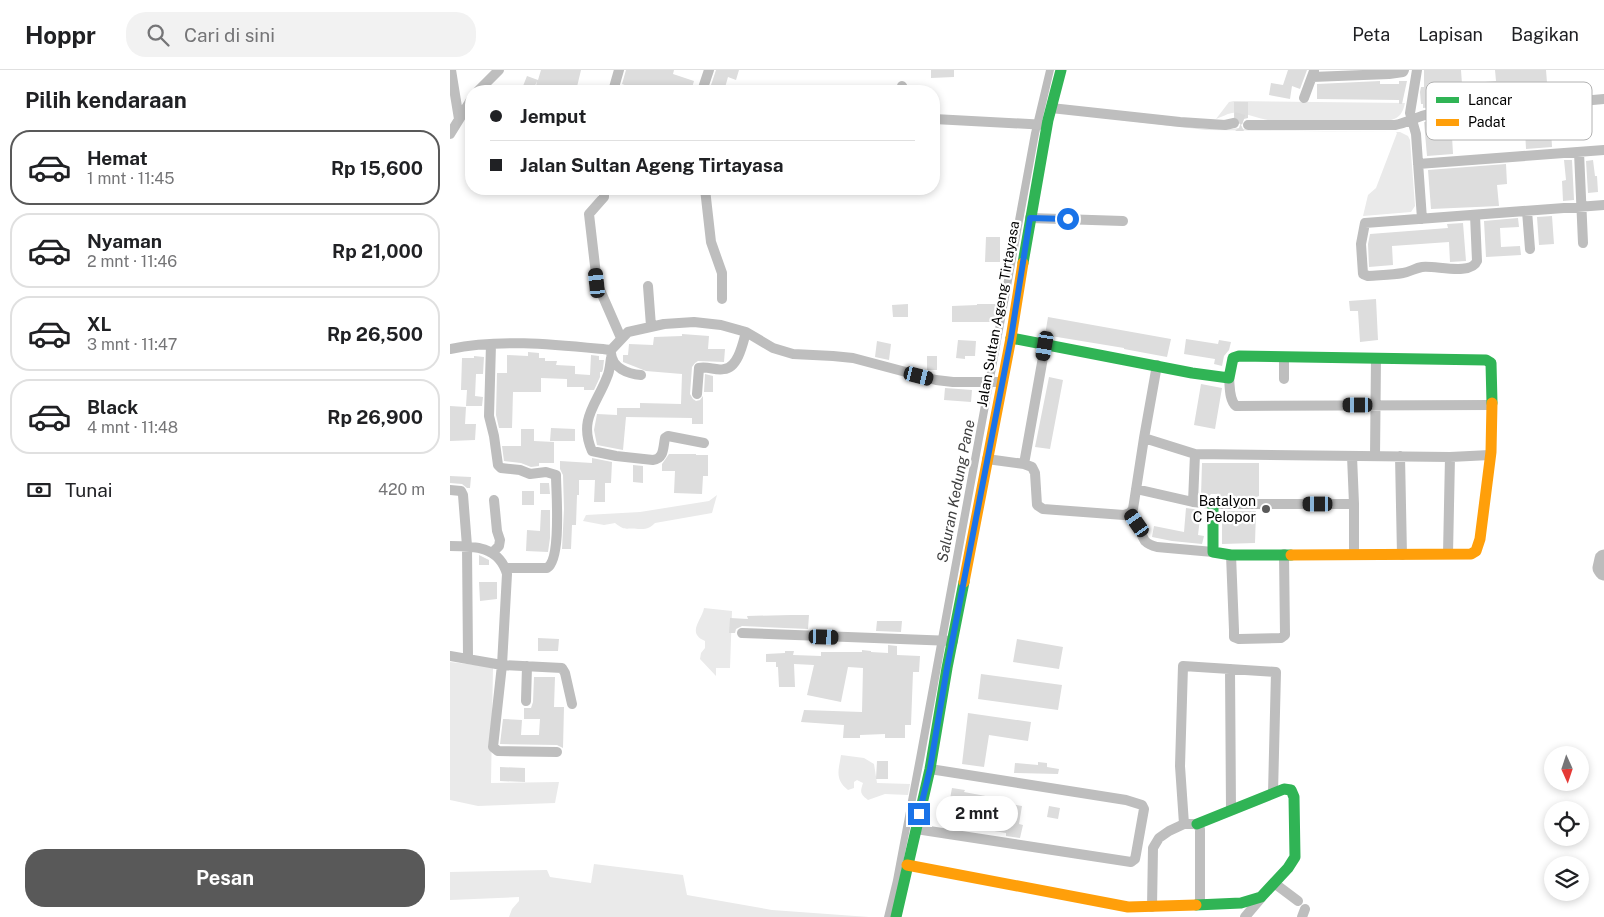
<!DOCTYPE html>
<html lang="id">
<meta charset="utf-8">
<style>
body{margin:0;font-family:"Public Sans",sans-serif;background:#f2f2f2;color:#202124;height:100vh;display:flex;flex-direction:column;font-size:19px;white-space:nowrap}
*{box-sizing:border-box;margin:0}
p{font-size:16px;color:#757577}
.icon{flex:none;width:28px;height:28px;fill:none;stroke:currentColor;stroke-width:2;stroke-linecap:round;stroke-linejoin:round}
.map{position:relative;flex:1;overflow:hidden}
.side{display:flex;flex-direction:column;background:#fff;width:450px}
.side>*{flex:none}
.hud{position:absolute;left:15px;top:15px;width:475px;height:110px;border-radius:20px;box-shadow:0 2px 8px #0003;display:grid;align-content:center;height:110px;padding:0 25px;background:#fff}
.needle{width:32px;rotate:177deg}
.buttons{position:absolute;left:1094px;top:676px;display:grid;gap:10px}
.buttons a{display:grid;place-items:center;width:45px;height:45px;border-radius:50%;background:#fff;box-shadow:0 2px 8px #0003;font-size:25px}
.end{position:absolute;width:22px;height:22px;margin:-11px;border:6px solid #1a73e8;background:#fff;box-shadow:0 0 0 2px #fff}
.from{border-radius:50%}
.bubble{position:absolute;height:35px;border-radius:18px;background:#fff;box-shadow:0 2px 8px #0003;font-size:16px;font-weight:700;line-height:35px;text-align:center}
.car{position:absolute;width:15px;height:30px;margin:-15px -8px;border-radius:6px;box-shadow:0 0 4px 1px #0007;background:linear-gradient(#222 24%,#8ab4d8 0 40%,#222 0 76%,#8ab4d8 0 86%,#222 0)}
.hud b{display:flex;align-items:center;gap:18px;height:48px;font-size:19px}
.hud b+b{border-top:1px solid #e0e0e0}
.hud i{width:12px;height:12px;background:#202124}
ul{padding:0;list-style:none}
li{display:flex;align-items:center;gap:15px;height:75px;margin:0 10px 8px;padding:0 15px;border:2px solid #e0e0e0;border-radius:20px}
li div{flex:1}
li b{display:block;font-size:19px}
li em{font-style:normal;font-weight:700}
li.current{border-color:#595959}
li>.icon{width:45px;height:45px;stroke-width:1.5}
h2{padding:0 25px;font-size:22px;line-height:60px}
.pay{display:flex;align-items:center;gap:12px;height:55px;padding:0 25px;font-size:19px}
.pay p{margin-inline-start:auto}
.cta{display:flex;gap:10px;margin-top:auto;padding:10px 25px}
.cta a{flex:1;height:58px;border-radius:20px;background:#595959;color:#fff;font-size:20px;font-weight:700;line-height:58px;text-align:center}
header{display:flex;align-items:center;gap:30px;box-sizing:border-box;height:70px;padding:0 25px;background:#fff;border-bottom:1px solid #e0e0e0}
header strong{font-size:24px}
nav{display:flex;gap:28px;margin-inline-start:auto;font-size:18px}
.search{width:350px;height:45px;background:#f2f2f2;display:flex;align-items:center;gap:12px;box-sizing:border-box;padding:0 18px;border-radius:20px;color:#757577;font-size:19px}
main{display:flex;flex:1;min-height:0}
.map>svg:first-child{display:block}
.green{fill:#eaeaea}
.water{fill:#bcbcbc}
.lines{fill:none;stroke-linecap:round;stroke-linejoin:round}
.river{stroke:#bcbcbc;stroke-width:19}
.building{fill:#ddd}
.street-tunnel{stroke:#d9d9d9;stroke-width:10;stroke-dasharray:10 5;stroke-linecap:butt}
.street{stroke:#bebebe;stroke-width:10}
.fast{stroke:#30b455;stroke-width:11}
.slow{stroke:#ff9f0a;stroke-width:11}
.route{stroke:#1a73e8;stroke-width:6}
.poi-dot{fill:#595959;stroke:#fff;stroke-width:2}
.labels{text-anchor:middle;stroke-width:4.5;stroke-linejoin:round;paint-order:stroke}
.street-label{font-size:14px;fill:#000;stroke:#fff}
.poi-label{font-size:14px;fill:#000;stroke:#fff;text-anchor:end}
.water-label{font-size:15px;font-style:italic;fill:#414141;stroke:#fff}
.key{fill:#fff;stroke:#b2b2b2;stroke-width:1}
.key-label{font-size:14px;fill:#000}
</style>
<header>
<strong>Hoppr</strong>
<div class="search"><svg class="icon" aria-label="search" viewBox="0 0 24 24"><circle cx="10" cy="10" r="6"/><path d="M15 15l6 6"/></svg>Cari di sini</div>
<nav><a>Peta</a><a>Lapisan</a><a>Bagikan</a></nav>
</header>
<main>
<section class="side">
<h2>Pilih kendaraan</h2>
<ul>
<li class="current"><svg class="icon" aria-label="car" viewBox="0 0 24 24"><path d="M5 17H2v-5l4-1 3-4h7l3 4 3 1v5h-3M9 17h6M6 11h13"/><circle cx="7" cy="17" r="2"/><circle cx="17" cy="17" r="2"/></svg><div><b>Hemat</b><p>1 mnt · 11:45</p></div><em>Rp 15,600</em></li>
<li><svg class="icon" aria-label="car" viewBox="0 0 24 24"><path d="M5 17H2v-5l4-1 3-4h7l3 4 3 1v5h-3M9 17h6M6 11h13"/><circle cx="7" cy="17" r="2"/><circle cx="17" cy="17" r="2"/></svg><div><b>Nyaman</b><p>2 mnt · 11:46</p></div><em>Rp 21,000</em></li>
<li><svg class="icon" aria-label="car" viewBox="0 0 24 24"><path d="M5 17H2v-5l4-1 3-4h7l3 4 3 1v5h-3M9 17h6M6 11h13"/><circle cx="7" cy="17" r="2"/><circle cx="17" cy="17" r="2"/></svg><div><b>XL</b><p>3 mnt · 11:47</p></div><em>Rp 26,500</em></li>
<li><svg class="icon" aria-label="car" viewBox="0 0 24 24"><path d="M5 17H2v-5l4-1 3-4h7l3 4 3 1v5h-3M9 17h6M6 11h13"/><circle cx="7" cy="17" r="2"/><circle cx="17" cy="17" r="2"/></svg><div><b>Black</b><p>4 mnt · 11:48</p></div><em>Rp 26,900</em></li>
</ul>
<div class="pay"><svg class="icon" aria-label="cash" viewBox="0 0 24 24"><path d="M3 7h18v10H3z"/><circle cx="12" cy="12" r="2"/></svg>Tunai<p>420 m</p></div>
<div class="cta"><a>Pesan</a></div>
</section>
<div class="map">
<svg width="1154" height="847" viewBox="0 0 1154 847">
<rect width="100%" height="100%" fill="#fff"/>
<path class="green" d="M784,31l171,2c-2,9 -5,15 -14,17h-123c-11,-2 -28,-9 -36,-7 -6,1 -10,4 -16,6l13,-17z
M627,45l130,14h26l5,-1 12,2 150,2 8,4 2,4 5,66 -4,6 -48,4 5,-21 8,-7 21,-55 -1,-1 -190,-2z
M267,425l-5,18 -57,10c-6,6 -9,6 -17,6 -13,-2 -11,3 -23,-6l-11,2 -21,-4 3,-6 54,-3 69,-11z
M254,538l28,3 -2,57h-14v8l-16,-17 1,-6 4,-5v-7c-19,-8 -3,-21 -1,-33z
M0,592l43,5 -2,116 68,-1 -4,21 -77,3 -28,-6z
M391,685l23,3 10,6 3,19 33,1 -2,11 -23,-1 -17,6c-8,-6 -8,-8 -5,-17l-6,-3 -3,2v6l-6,2c-14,-11 -9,-21 -7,-35z
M144,794l89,11 4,20 85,15 97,7h-360l3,-8 7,-8v-4l-69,3v-28l97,-2 3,7 41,6z"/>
<path class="water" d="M596,0h8l-15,64 -115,626 -32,157h-8l9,-37 23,-122 115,-625z"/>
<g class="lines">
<path class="river" d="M1154,489l-2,9 2,3"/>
</g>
<path class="building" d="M91,0h40l-5,21h-31l-9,-5 1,-5 -4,10h-12l6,-15 11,4z
M176,0h48l-1,4 21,7 -3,10h-10l-17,-5 -1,5h-23l-18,-7z
M266,0h23l-3,10 -8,-3 -4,14h-15z
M481,0h23v7l-23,1z
M838,0h19l-7,19 -8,-3 -2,13 -21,-4 2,-12 12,2z
M974,0h37l1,14 34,-3 -1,-11h51l2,25 -76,5v4l-49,4v-4h-2l-1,-12 1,-5h3z
M930,11v3h19v-3h8l-5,23h-3v-4l-82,-1v-15z
M784,32h14v16l-4,1 -3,6 3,6h-9l4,-3 2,-6 -2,-4 -5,-2z
M1087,42l1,17 13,-1 1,19 -26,2 -1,-19 -34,2 -39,4 1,18 -26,2 -3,-34z
M1114,90h8l2,40 -11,1 -1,-20 4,-1z
M1143,90l2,16h2l1,16 -10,1 -2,-32z
M1056,94l1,20 -10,1 2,21 -68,3 -3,-39z
M1102,146l2,28 -15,1 -2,-28z
M1068,148l1,9 -19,1 1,19 19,-1 1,9 -35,2 -2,-36z
M1013,153l3,38 -16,1 -1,-20 -57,4 1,19 -24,2 -1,-23 2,-10 78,-6 -1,-4z
M536,167h14v25h-15z
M926,229l2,41 -18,2 -2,-31h-8l-1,-10z
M458,234v13h-15l-1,-12z
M527,234h20v18h-45v-16l25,-1z
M598,247l123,22 -4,18 -43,-8v-1l-79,-13z
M232,264l27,2 -1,13h17l-1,13 -26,-1 -3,2 -3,4 -2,27 3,5 3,2 4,-1 3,-4v28h-11v-6l-66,-1 -3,33 -26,-5 -3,-15 3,-16 20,1v-7h23v-5l41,1 1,-30 -36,-3 -23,-9v-7h5l1,-11 24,1 1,-8 28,-1z
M736,269l32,5 1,-4 12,2 -2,8 -5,6 -2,10 -8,-2 1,-5 -31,-5z
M508,270l18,1 -1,15h-10v3l-9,-1z
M427,271l14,3 -2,16 -14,-3z
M78,282l11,1v5h6v3h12l-1,4 19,1v8l15,1 1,-20 8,1v4h5l-1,9 -1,3h-2v5l-6,13h-10v-3h-17v-8l-26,-1v14h-28l-1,36h-13l-3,-13 1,-42h10v-18l21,1z
M24,286l10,1 -1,17h-7l-1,22 8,1 -1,9h-16l1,-16h-6l1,-32h12z
M477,286h10v14h-10z
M255,304l8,2v16h-9z
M599,307l14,3 -13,69 -15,-2z
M751,314l21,4 -7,41 -21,-4z
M495,318l27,2 -1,12 -27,-2z
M0,336l16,1 -1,17h11l-1,16 -25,1z
M101,358l24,1v12h-25z
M71,359h13v12l20,1v21h-15v3l-8,1 -10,-4 -17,-2 -2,-15h19z
M219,384h27v1h12v21h-5l-1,18 -28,-1 1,-22h-13v-7z
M142,388l20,4 -1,21h-6v19h-11l1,-22h-16v15h-2l-1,30h-4l-1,24h-9l2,-40 -1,-34 -3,-6v-8l32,2z
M752,393h57v33l-3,1h-37l-2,-3h-6l-3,3 -7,-1z
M183,395l10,1v17l-10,-1z
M0,406l21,1 -1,11h-3l-5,-4 -12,-1z
M90,413h9l1,11h-10z
M72,421h12v14h-12z
M736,438l15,2 -3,25 6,1 -2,8 -30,-3 -20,-4 2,-11 30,6z
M91,440h9v28l-2,14 -22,-1 1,-21 13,1z
M772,441h34l-1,32 -33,1z
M29,485l10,5v5h-10z
M29,512h18v17l-17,2z
M341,545h18l-1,14 -66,-3 -6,3 -1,4h-6l1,-15 18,1 -1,-3z
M427,551h25l-1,11 -25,-1z
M88,568l21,1 -1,12h-20z
M567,569l46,8 -4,22 -46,-7z
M438,575l9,1v9l23,1 -1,16h-6l-2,53h-6v13h-20v-4l-25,1v3h-17l1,-13 -43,-3 3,-12 58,2 1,-44 -15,-1 -7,35 -34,-7 7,-30 -20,-1 1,23h-16l-1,-20h-2v-5h-10v-8l19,-1v-2h9l-1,4 28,1v-4h41v-2l9,1v1l17,1z
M531,604l81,11 -4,25 -80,-11z
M84,607h21l-1,30h10l-1,41 -6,-3 -57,-1 3,-25 19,1 -1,15h18l1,-16h-16v-11h7l2,-6z
M518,643l63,9 -3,19 -39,-6 -5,32 -22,-3z
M427,691h11v18h-12z
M588,692l9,1v4l12,2 -1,5 -44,-1 1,-10 23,2z
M50,697l25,1v14l-25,-1z
M502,718l13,2 -1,2 43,8 -1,3 16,3 -3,18 4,1 -3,13 -14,-2v-3l-23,-4 1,-4 -25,-3 -1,7 -13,-3z
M599,736l11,2 -2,11 -11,-2z"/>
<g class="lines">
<path class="street-tunnel" d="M784,47l14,4"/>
<path class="street" d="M1,0l8,49
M967,0l-7,43 6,21 6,85
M862,7l77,-3 14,-2 1,-2
M452,16l3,5
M28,21l21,-21
M163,21l6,-21
M252,21l7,-21
M854,28l10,-27
M601,38l129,14 45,3 9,-2
M484,49l113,6
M798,55h147c11,-2 19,-7 30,-10l179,-16
M0,64l21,-34
M1129,82l4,91
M968,94l186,-14
M154,119v8l-15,17 8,69 24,55
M255,119l6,53 11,31v26
M1077,141l3,38
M1025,145l2,46c-6,15 -42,4 -55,6 -7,1 -12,5 -19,6 -11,2 -23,2 -35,3l-5,-2 -2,-30 4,-21 239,-18
M580,148l93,3
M198,216l3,40
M41,274l-2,72 5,20 4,29 3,3 19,2 10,4 16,-2 10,3c0,17 6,84 -9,93h-42
M0,279c51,-11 109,-4 161,1l17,-18 36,-8 30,-2 27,3 25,7 27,16 20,6 40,2 20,2 83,22 17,2h49
M161,283c1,15 17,21 30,22
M834,287v22
M161,288c-1,6 -1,13 -4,19 -10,27 -29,42 -15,74l24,5 37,4c11,-1 10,-12 12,-22l3,-2 36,7
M779,308c1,9 0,22 7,28l256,-1
M247,324l2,-26c9,-2 17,3 25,1 14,-1 19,-26 22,-37
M694,368l51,16 255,3 40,-2
M745,384l-2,48 20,2h141l-2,-48
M925,386l1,-98
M950,386l2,99
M537,389l37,5 8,3 3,6 2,32 6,4 81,6 6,-2 3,-4 11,-71 13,-73
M574,394l21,-118
M686,419l57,13
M0,420l11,1 2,4 4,51 1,112
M904,434v51
M680,443c6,8 11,22 15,28 3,3 8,5 12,6l56,5
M0,476c24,0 49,0 57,28l-5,91 60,3 3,5 7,31
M43,482l6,-6 1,-6 -3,-9 -3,-31
M998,484l2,-97
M781,485l3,75v7l5,2 42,-1 4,-3 -1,-81
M292,563l211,8
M0,586l52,9 -9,82 5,4 59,1
M780,599l1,141
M76,631l1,-35
M734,754l-4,-58 3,-100 93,6 -3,121
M466,759l215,33 4,-3 1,-5 8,-45 -2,-4 -16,-5 -196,-31
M824,813l24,18
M702,837l1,-59 6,-10 10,-7 15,-7h13l3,5v75
M795,847l16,-19
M852,847l3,-8"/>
<path class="fast" d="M573,193l25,-143 13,-50
M561,268l181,35 37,5 4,-20 6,-2 247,4 5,3 1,40
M763,434v48l18,3h60
M746,835l45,-2 20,-6 27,-29 7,-11 -1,-60 -3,-7 -7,-1 -87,35
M446,847l34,-148 17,-101 17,-86"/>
<path class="slow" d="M841,485l180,-1 5,-3 4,-12 11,-87 1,-49
M514,512l47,-244 12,-75
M457,795l221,42 68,-2"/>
</g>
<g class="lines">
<path class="route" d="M469,744l11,-45 17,-101 64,-330 19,-120 38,1"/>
</g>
<circle class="poi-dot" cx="816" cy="439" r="5"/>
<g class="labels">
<g class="street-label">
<text transform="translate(548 244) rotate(-80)" y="5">Jalan Sultan Ageng Tirtayasa</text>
</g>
<g class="poi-label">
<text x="806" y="436">Batalyon<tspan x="806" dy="16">C Pelopor</tspan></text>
</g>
<g class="water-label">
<text transform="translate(506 421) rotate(-79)" y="5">Saluran Kedung Pane</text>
</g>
</g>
<rect x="976" y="12" width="166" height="58" rx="8" class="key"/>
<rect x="986" y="27" width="23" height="6" fill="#30b455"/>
<rect x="986" y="49" width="23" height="7" fill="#ff9f0a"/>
<g class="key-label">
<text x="1018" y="35">Lancar</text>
<text x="1018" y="57">Padat</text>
</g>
</svg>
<div class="buttons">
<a><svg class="needle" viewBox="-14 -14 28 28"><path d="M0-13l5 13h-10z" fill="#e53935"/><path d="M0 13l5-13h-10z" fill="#757577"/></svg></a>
<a><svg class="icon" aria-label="locate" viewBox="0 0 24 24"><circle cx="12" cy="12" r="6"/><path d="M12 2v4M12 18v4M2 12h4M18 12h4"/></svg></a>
<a><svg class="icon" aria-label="layers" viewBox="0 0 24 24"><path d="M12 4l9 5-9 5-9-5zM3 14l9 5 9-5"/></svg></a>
</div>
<i class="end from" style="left:618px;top:149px"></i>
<i class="end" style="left:469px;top:744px"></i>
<div class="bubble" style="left:486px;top:726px;width:82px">2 mnt</div>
<i class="car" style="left:147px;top:213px;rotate:354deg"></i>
<i class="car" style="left:595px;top:276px;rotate:190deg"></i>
<i class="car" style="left:469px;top:306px;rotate:104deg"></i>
<i class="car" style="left:908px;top:335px;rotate:270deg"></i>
<i class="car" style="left:868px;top:434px;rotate:270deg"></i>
<i class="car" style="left:687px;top:453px;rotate:325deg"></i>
<i class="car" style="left:374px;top:567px;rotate:92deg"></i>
<div class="hud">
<b><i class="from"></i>Jemput</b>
<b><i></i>Jalan Sultan Ageng Tirtayasa</b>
</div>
</div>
</main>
